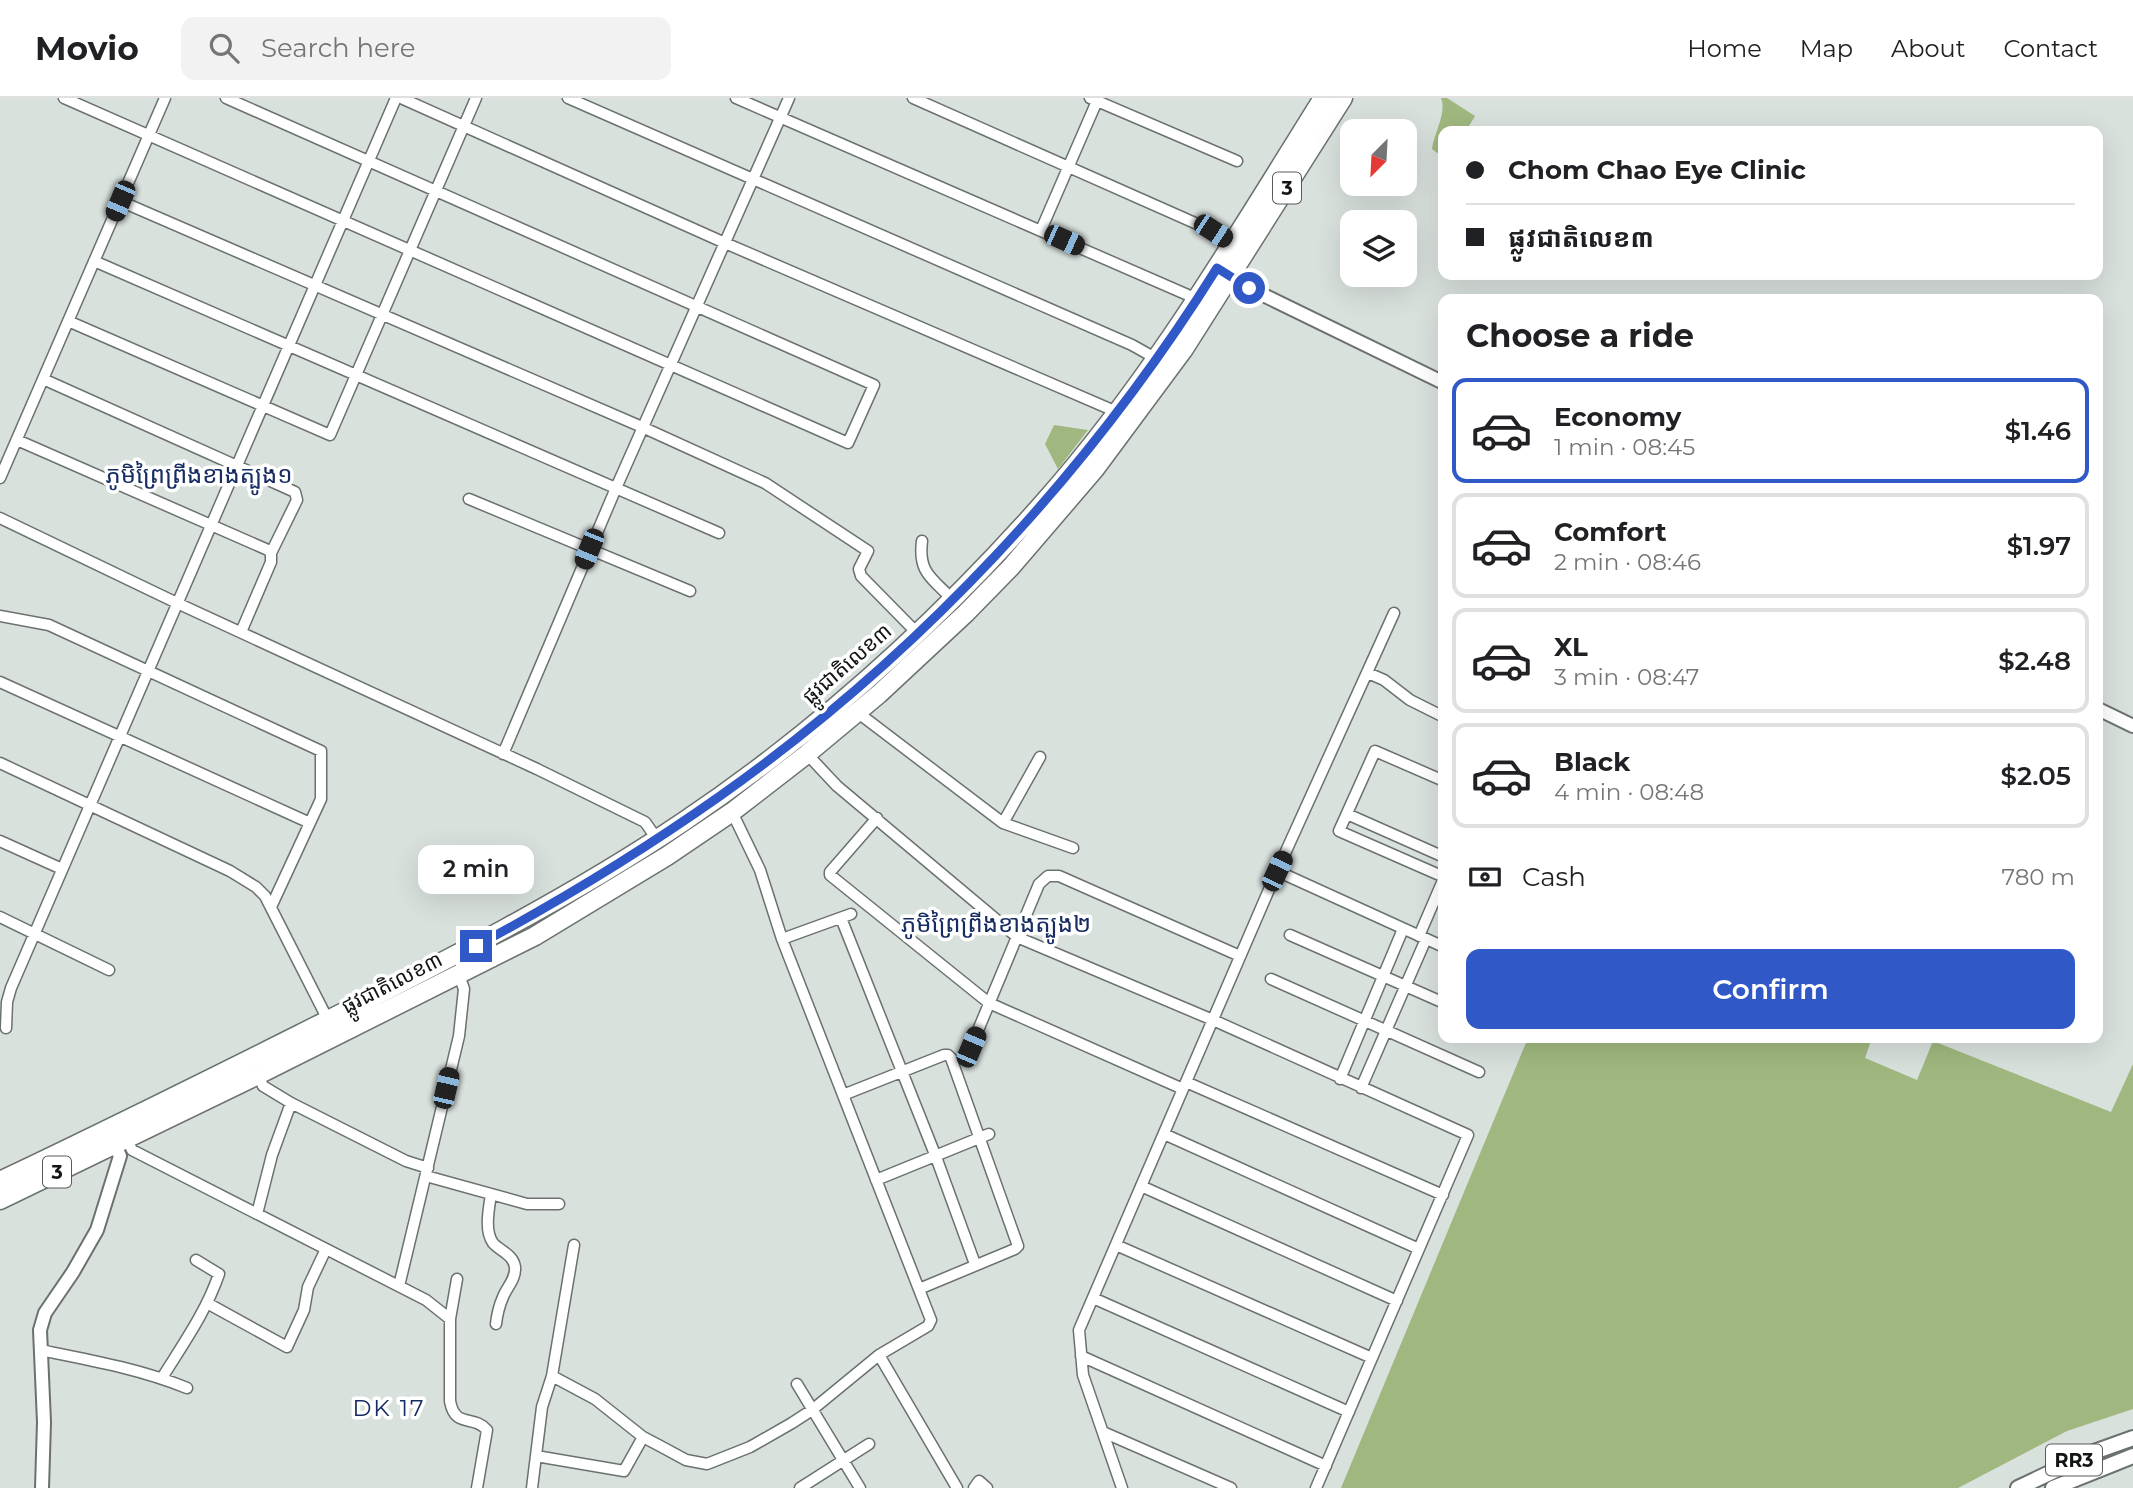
<!DOCTYPE html>
<meta charset="utf-8">
<style>
body{margin:0;font-family:Montserrat,"Noto Sans Khmer",sans-serif;background:#f2f2f2;color:#202124;height:100vh;display:flex;flex-direction:column;font-size:26px;white-space:nowrap}
*{box-sizing:border-box;margin:0}
p{font-size:23px;color:#757577}
.icon{flex:none;width:38px;height:38px;fill:none;stroke:currentColor;stroke-width:2;stroke-linecap:round;stroke-linejoin:round}
.map{position:relative;flex:1;overflow:hidden}
.panel{position:absolute;left:1438px;top:196px;width:665px;height:749px;display:flex;flex-direction:column;background:#fff;border-radius:14px;box-shadow:0 7px 28px #0002}
.panel>*{flex:none}
.hud{position:absolute;left:1438px;top:28px;width:665px;height:154px;border-radius:14px;box-shadow:0 7px 28px #0002;display:grid;align-content:center;height:154px;padding:0 28px;background:#fff}
.needle{width:46px;rotate:204deg}
.fabs{position:absolute;left:1340px;top:21px;display:grid;gap:14px}
.fabs a{display:grid;place-items:center;width:77px;height:77px;border-radius:14px;background:#fff;box-shadow:0 7px 28px #0002;font-size:35px}
.end{position:absolute;width:32px;height:32px;margin:-16px;border:9px solid #3058c7;background:#fff;box-shadow:0 0 0 4px #fff}
.from{border-radius:50%}
.bubble{position:absolute;height:49px;border-radius:14px;background:#fff;box-shadow:0 7px 28px #0002;font-size:23px;font-weight:600;line-height:49px;text-align:center}
.car{position:absolute;width:21px;height:42px;margin:-21px -10px;border-radius:9px;box-shadow:0 0 5px 2px #0007;background:linear-gradient(#222 24%,#8ab4d8 0 40%,#222 0 76%,#8ab4d8 0 86%,#222 0)}
.hud b{display:flex;align-items:center;gap:24px;height:66px;font-size:26px}
.hud b+b{border-top:2px solid #e0e0e0}
.hud i{width:18px;height:18px;background:#202124}
ul{padding:0;list-style:none}
li{display:flex;align-items:center;gap:21px;height:105px;margin:0 14px 10px;padding:0 14px;border:4px solid #e0e0e0;border-radius:14px}
li div{flex:1}
li b{display:block;font-size:26px}
li em{font-style:normal;font-weight:600}
li.current{border-color:#3058c7}
li>.icon{width:63px;height:63px;stroke-width:1.5}
h2{padding:0 28px;font-size:32px;line-height:84px}
.pay{display:flex;align-items:center;gap:18px;height:77px;padding:0 28px;font-size:26px}
.pay p{margin-inline-start:auto}
.action{display:flex;gap:14px;margin-top:auto;padding:14px 28px}
.action a{flex:1;height:80px;border-radius:14px;background:#3058c7;color:#fff;font-size:28px;font-weight:600;line-height:80px;text-align:center}
header{display:flex;align-items:center;gap:42px;box-sizing:border-box;height:98px;padding:0 35px;background:#fff;border-bottom:2px solid #e0e0e0}
header strong{font-size:33px}
nav{display:flex;gap:38px;margin-inline-start:auto;font-size:24px}
.search{width:490px;height:63px;background:#f2f2f2;display:flex;align-items:center;gap:18px;box-sizing:border-box;padding:0 24px;border-radius:14px;color:#757577;font-size:26px}
.map>svg:first-child{display:block}
.green{fill:#a0b87f}
.lines{fill:none;stroke-linecap:round;stroke-linejoin:round}
.street-casing{stroke:#6a716e;stroke-width:13}
.secondary-casing{stroke:#6a716e;stroke-width:16}
.primary-casing{stroke:#6a716e;stroke-width:18}
.highway-casing{stroke:#6a716e;stroke-width:21}
.street{stroke:#fff;stroke-width:10}
.secondary{stroke:#fff;stroke-width:12}
.primary{stroke:#fff;stroke-width:14}
.highway{stroke:#fff;stroke-width:18}
.route{stroke:#3058c7;stroke-width:9}
.labels{text-anchor:middle;stroke-width:7;stroke-linejoin:round;paint-order:stroke}
.shield{fill:#fff;stroke:#595b5a;stroke-width:2}
.shield-label{font-size:19px;font-weight:bold;fill:#121514}
.street-label{font-size:21px;fill:#121514;stroke:#fff}
.neighbourhood-label{font-size:23px;letter-spacing:2px;fill:#172c62;stroke:#fff}
.quarter-label{font-size:24px;fill:#172c62;stroke:#fff}
</style>
<header>
<strong>Movio</strong>
<div class="search"><svg class="icon" aria-label="search" viewBox="0 0 24 24"><circle cx="10" cy="10" r="6"/><path d="M15 15l6 6"/></svg>Search here</div>
<nav><a>Home</a><a>Map</a><a>About</a><a>Contact</a></nav>
</header>
<div class="map">
<svg width="2133" height="1390" viewBox="0 0 2133 1390">
<rect width="100%" height="100%" fill="#d9e1dd"/>
<path class="green" d="M1441,0h6l28,18 -9,15h-22v27l-12,-9c2,-16 15,-36 9,-51z
M1054,327l34,5 -30,39 -13,-25z
M1528,940h344l-7,20 52,22 16,-39 178,71 22,-48v345l-66,22 -109,57h-617z"/>
<g class="lines">
<g class="street-casing">
<path id="street" d="M64,0l784,345 26,-58 -648,-287
M401,0l324,145 392,169
M568,0l564,247 25,14
M736,0l461,201
M913,0l300,133 21,14
M1090,0l147,63
M120,103l522,226 123,56 103,68 -9,18 2,7 56,57
M1041,132l56,-129
M94,163l625,272
M68,223l262,114 146,-337
M43,281l252,113 2,8 -26,53
M17,342l251,110 3,3v9l-30,70
M0,380l165,-380
M469,401l221,92
M0,420l177,85 360,166 108,53 12,17
M922,443c-4,32 10,37 30,58
M0,518l49,9 272,126v48l-50,108
M1368,575l16,7 26,20 34,17
M0,584l310,141
M857,614l146,111 70,25
M806,655l31,33 180,151 196,83 255,115 -152,353
M503,656l113,-266 173,-390
M0,665l230,108 26,16 9,9 63,124
M1444,683l-69,-30 -36,80 105,46
M732,714l28,58 22,69 149,381 -3,6 -49,29 78,133
M1347,716l97,43
M877,720l-47,54v3l159,128 194,86
M1003,725l37,-66
M0,743l62,28
M1277,773l167,76
M0,819l109,53
M841,820l95,239 39,107
M1290,837l154,68
M1419,838l25,-58
M782,841l69,-25
M1271,881l208,93
M6,930l1,-26 4,-14 385,-890
M971,949l68,-163 9,-8h11l181,80
M258,977l5,11 28,17 115,58 22,7
M1340,981l63,-150
M1186,984l257,113
M1361,990l65,-149
M843,997l101,-40h4l3,3 67,188 -3,3 -96,40
M1164,1036l255,115
M127,1042l5,10 294,150 24,19
M426,1078l101,28h32
M876,1082l113,-46
M1141,1088l256,115
M491,1096c-2,14 -7,37 2,49 7,8 20,11 22,24 1,12 -8,20 -12,30 -4,9 -6,18 -7,27
M257,1116l15,-59 19,-52
M1116,1147l256,113
M457,1181l-7,40v82c5,28 23,13 37,29l-10,58
M399,1188l60,-250 5,-47 -5,-14
M1093,1200l256,114
M207,1205l80,44 17,-37 4,-23 18,-38
M40,1252c50,10 100,19 147,38
M1081,1258l245,110
M552,1278l43,23 48,38 19,10 24,13 21,4 43,-17 42,-24 20,-13 67,-55
M162,1280c21,-34 44,-66 57,-104l-23,-14
M797,1286l63,104
M1103,1334l128,56
M536,1358l88,15 19,-34
M532,1390l10,-81 10,-31 22,-131
M800,1390l69,-44
M974,1390l5,-7 8,7
M1122,1390l-39,-113 -4,-45 198,-459 117,-258"/>
</g>
<g class="secondary-casing">
<path id="secondary" d="M1225,175l24,15 195,95
M2098,611l35,17
M42,1390l2,-66 -4,-92 5,-17 28,-41 24,-42 23,-74 -5,-11"/>
</g>
<g class="primary-casing">
<path id="primary" d="M2018,1390l76,-36 39,-14
M2053,1390l80,-32"/>
</g>
<g class="highway-casing">
<path id="highway" d="M0,1083c101,-48 200,-97 300,-147 131,-66 261,-130 383,-212 134,-90 255,-200 361,-320 109,-123 192,-265 279,-404
M0,1102l258,-125 277,-139 132,-80 65,-44 75,-58 72,-60 87,-81 45,-46 84,-98 89,-120 159,-251"/>
</g>
<use href="#street" class="street"/>
<use href="#secondary" class="secondary"/>
<use href="#primary" class="primary"/>
<use href="#highway" class="highway"/>
</g>
<g class="lines">
<path class="route" d="M476,848c84,-45 166,-95 244,-150 198,-140 369,-323 497,-528l32,20"/>
</g>
<g class="labels">
<g class="shield">
<rect x="1273" y="74.5" width="28" height="31" rx="5"/>
<rect x="43" y="1058.5" width="28" height="31" rx="5"/>
<rect x="2046" y="1346.5" width="56" height="31" rx="5"/>
</g>
<g class="shield-label">
<text x="1287" y="97">3</text>
<text x="57" y="1081">3</text>
<text x="2074" y="1369">RR3</text>
</g>
<g class="street-label">
<text transform="translate(847 566) rotate(-41)" y="7">ផ្លូវជាតិលេខ៣</text>
<text transform="translate(392 885) rotate(-27)" y="7">ផ្លូវជាតិលេខ៣</text>
</g>
<g class="neighbourhood-label">
<text x="389" y="1318">DK 17</text>
</g>
<g class="quarter-label">
<text x="199" y="385">ភូមិព្រៃព្រីងខាងត្បូង១</text>
<text x="996" y="834">ភូមិព្រៃព្រីងខាងត្បូង២</text>
</g>
</g>
</svg>
<div class="fabs">
<a><svg class="needle" viewBox="-14 -14 28 28"><path d="M0-13l5 13h-10z" fill="#e53935"/><path d="M0 13l5-13h-10z" fill="#757577"/></svg></a>
<a><svg class="icon" aria-label="layers" viewBox="0 0 24 24"><path d="M12 4l9 5-9 5-9-5zM3 14l9 5 9-5"/></svg></a>
</div>
<i class="end from" style="left:1249px;top:190px"></i>
<i class="end" style="left:476px;top:848px"></i>
<div class="bubble" style="left:418px;top:747px;width:116px">2 min</div>
<i class="car" style="left:120px;top:103px;rotate:203deg"></i>
<i class="car" style="left:1213px;top:133px;rotate:123deg"></i>
<i class="car" style="left:1064px;top:142px;rotate:114deg"></i>
<i class="car" style="left:589px;top:451px;rotate:202deg"></i>
<i class="car" style="left:1277px;top:773px;rotate:25deg"></i>
<i class="car" style="left:971px;top:949px;rotate:23deg"></i>
<i class="car" style="left:446px;top:990px;rotate:13deg"></i>
<div class="hud">
<b><i class="from"></i>Chom Chao Eye Clinic</b>
<b><i></i>ផ្លូវជាតិលេខ៣</b>
</div>
<section class="panel">
<h2>Choose a ride</h2>
<ul>
<li class="current"><svg class="icon" aria-label="car" viewBox="0 0 24 24"><path d="M5 17H2v-5l4-1 3-4h7l3 4 3 1v5h-3M9 17h6M6 11h13"/><circle cx="7" cy="17" r="2"/><circle cx="17" cy="17" r="2"/></svg><div><b>Economy</b><p>1 min · 08:45</p></div><em>$1.46</em></li>
<li><svg class="icon" aria-label="car" viewBox="0 0 24 24"><path d="M5 17H2v-5l4-1 3-4h7l3 4 3 1v5h-3M9 17h6M6 11h13"/><circle cx="7" cy="17" r="2"/><circle cx="17" cy="17" r="2"/></svg><div><b>Comfort</b><p>2 min · 08:46</p></div><em>$1.97</em></li>
<li><svg class="icon" aria-label="car" viewBox="0 0 24 24"><path d="M5 17H2v-5l4-1 3-4h7l3 4 3 1v5h-3M9 17h6M6 11h13"/><circle cx="7" cy="17" r="2"/><circle cx="17" cy="17" r="2"/></svg><div><b>XL</b><p>3 min · 08:47</p></div><em>$2.48</em></li>
<li><svg class="icon" aria-label="car" viewBox="0 0 24 24"><path d="M5 17H2v-5l4-1 3-4h7l3 4 3 1v5h-3M9 17h6M6 11h13"/><circle cx="7" cy="17" r="2"/><circle cx="17" cy="17" r="2"/></svg><div><b>Black</b><p>4 min · 08:48</p></div><em>$2.05</em></li>
</ul>
<div class="pay"><svg class="icon" aria-label="cash" viewBox="0 0 24 24"><path d="M3 7h18v10H3z"/><circle cx="12" cy="12" r="2"/></svg>Cash<p>780 m</p></div>
<div class="action"><a>Confirm</a></div>
</section>
</div>
